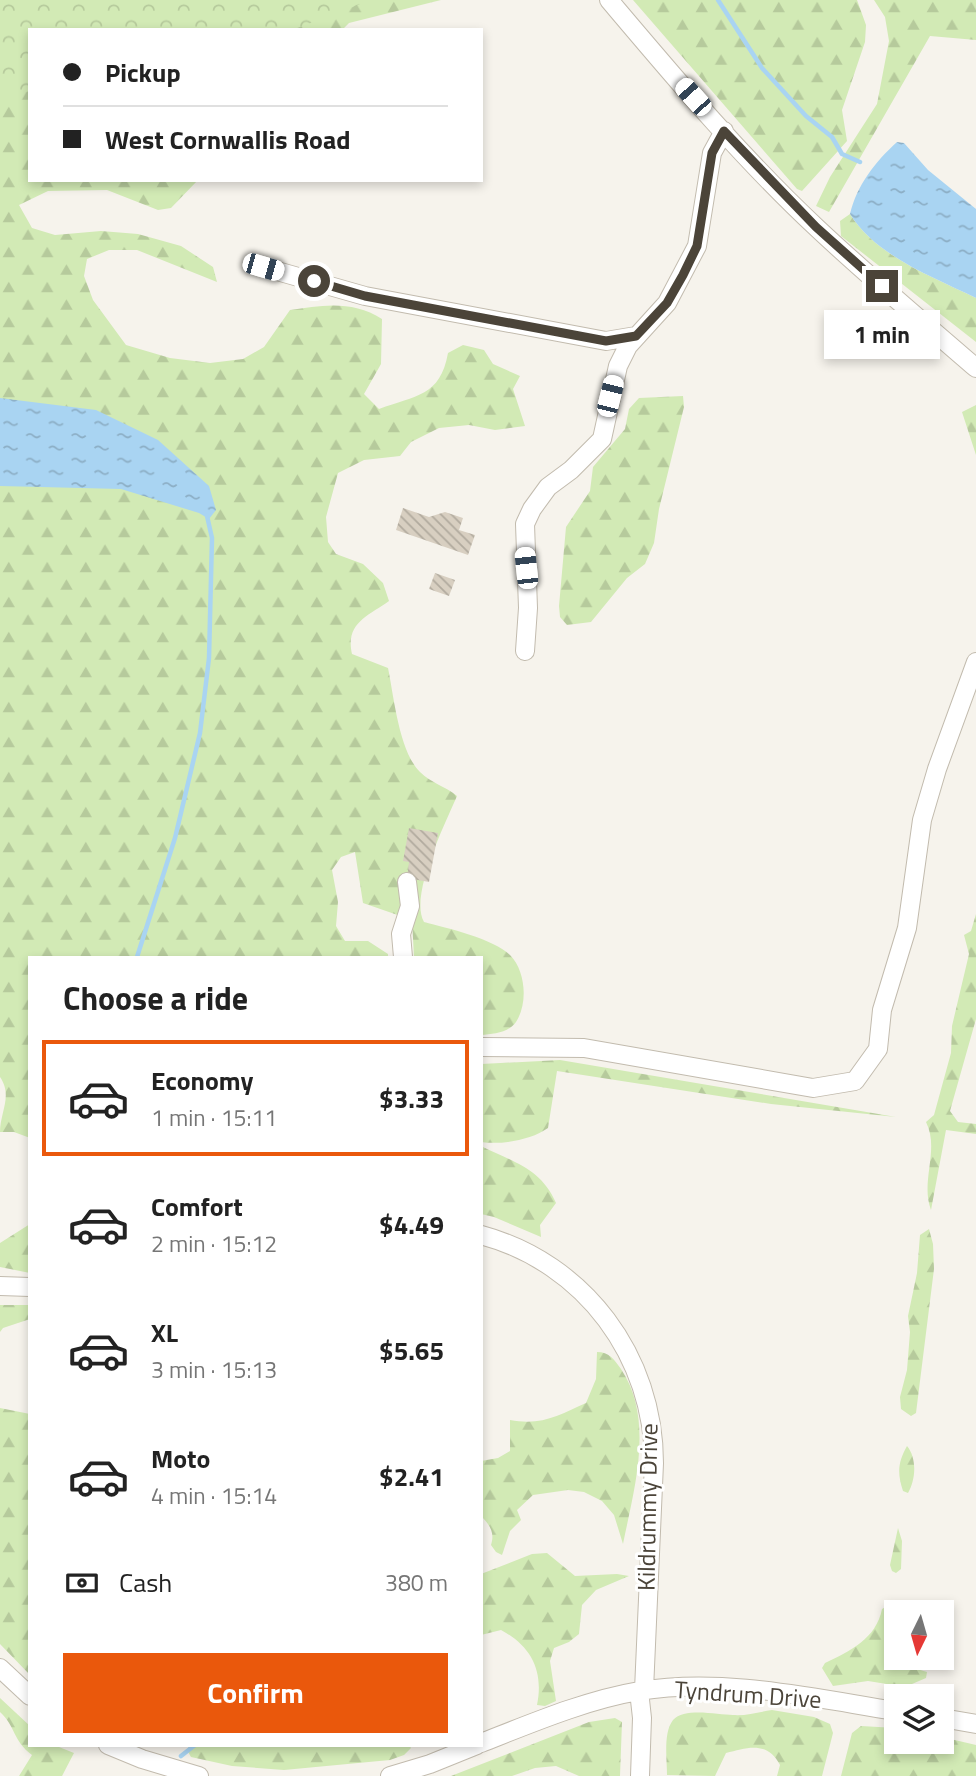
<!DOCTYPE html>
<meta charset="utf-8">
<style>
body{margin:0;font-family:"Titillium Web",sans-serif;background:#f6f6f6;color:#222;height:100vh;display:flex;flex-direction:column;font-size:26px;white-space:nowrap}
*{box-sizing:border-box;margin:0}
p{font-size:23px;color:#767676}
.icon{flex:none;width:38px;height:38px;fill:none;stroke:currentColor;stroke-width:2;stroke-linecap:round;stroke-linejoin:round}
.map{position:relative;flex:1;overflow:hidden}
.drawer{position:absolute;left:28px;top:956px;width:455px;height:791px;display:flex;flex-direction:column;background:#fff;border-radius:0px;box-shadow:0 4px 10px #0003}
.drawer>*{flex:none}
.top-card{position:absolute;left:28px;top:28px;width:455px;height:154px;border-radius:0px;box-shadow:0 4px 10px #0003;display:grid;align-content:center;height:154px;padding:0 35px;background:#fff}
.needle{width:46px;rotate:185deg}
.fabs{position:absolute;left:884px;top:1600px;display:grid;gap:14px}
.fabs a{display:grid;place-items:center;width:70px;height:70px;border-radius:0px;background:#fff;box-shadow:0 4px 10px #0003;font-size:35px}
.end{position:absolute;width:32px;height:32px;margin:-16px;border:9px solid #4b4439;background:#fff;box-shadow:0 0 0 4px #fff}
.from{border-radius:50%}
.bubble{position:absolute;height:49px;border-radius:0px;background:#fff;box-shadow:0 4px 10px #0003;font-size:23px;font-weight:700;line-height:49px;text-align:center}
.car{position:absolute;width:21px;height:42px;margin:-21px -10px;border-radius:9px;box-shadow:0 0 5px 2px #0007;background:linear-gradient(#fff 24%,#345 0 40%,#fff 0 76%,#345 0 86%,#fff 0)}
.top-card b{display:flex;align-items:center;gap:24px;height:66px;font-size:26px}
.top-card b+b{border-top:2px solid #e0e0e0}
.top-card i{width:18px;height:18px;background:#222}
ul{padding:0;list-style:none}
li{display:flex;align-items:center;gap:21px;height:116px;margin:0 14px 10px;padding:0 21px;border:4px solid transparent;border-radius:0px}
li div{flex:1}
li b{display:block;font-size:26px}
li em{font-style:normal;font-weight:700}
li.on{border-color:#ea580c}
li>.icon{width:63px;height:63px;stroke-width:1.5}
h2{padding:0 35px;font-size:32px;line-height:84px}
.pay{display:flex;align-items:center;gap:18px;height:77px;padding:0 35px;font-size:26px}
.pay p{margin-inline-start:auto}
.button{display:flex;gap:14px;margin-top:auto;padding:14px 35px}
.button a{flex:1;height:80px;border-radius:0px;background:#ea580c;color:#fff;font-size:28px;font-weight:700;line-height:80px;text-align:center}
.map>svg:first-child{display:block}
.forest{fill:url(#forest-firs)}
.park{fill:url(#park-crowns)}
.water{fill:url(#water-ripples)}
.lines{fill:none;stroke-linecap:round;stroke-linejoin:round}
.stream{stroke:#a9d4f2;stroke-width:4.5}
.building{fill:url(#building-back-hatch)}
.minor-casing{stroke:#c2bbae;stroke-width:20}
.minor{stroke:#fff;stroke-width:18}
.route{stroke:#4b4439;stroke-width:9}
.labels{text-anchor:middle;stroke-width:6;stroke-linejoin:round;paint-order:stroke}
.street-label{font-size:24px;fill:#4b4439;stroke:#fff}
</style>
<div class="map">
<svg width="976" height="1776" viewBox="0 0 976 1776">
<defs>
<pattern id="forest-firs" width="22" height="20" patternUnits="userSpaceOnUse" patternTransform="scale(1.75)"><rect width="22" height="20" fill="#d2eab5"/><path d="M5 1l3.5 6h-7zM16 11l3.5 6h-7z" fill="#b6ca9c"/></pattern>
<pattern id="park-crowns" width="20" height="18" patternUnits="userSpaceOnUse" patternTransform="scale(1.75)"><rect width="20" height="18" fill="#d2eab5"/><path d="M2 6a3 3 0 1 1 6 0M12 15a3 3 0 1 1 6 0" fill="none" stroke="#b6ca9c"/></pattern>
<pattern id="water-ripples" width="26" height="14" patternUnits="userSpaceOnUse" patternTransform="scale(1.75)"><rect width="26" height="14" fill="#a9d4f2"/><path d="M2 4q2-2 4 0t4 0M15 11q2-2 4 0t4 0" fill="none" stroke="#8caec5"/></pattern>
<pattern id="building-back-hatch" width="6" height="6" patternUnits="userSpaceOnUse" patternTransform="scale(1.75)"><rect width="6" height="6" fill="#d8cfc1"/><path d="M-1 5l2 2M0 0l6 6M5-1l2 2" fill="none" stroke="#b1aa9e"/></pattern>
</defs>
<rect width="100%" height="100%" fill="#f6f3ec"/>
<path class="forest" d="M0,0h441l-92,23 -7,7h-312v150h168l-27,28 -13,2 -51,-20 -59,1 -29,14 13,23 23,7 46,-4 37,3 43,12 32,21 4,15 -80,-32h-28l-22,9 -3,17 9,24 33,45 44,13 40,5 33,-4 21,-12 26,-37c32,-5 63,-10 92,9l-1,45 -17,30 15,15c37,-14 61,-12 69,-56l15,-8 21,5 9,14 27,12 -7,13 12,37 -30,4 -26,-5 -30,3 -28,14 -11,14 -36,4 -26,13 -12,44 2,25 8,12 27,10 20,19 6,18c-21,15 -44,22 -37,53l36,14c6,29 11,83 32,104 11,11 25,14 37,24 -12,28 -48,100 -33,126 23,6 70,17 86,33 16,16 18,49 6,67 -8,11 -23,12 -35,13v-78h-67l-2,-37 -49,-17 -8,-51 -14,5 -9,13 6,32 -2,24 9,15h23l20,13v3h-358v181l-16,-6h-14c0,-20 13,-36 0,-55z
M633,0h224l9,25 -1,17 -23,68 5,31 -45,50 -5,-2z
M874,0h102v40l-46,-4 -101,176 -13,-6 14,-29 47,-73 12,-63 -4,-24z
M850,214c26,42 83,63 126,84v44l-135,-106 -1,-15z
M683,396l1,11 -25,102 -5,34 -9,21 -18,14 -36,44 -24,3 -7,-8 -1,-11 7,-79 24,-36 3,-24 32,-38 4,-20 10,-11z
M976,405v50l-14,-43z
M976,914v105l-26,92 8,11 18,2v10l-30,-4 -15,80c-11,-29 9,-60 -5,-88l8,-7 17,-62 1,-27 17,-72 -5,-19 7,-4z
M560,1060l336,57 -125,-13 -214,-33 -9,57c-17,12 -46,17 -67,14v-78z
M481,1146c32,16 60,22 75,57l-16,22 1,12 -47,-20 -13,-3z
M30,1224v49l-30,-6v-24z
M929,1229l4,15 1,25 -18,144 -5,3 -10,-7 -1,-12 7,-27 3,-38 -2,-16 9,-43 3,-38z
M0,1305h30v14l-27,9 -3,4z
M597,1352c12,0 17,7 24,17 34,51 13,120 2,175l-9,-29 -12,-14 -18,-9 -16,-2 -35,5 -16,15 4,10 -11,11 -8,24 -6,-3 -5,-7c4,-12 -1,-20 -10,-29v-55l17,-3 12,-7v-31c32,6 49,-5 76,-17l10,-24z
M0,1408l30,6v261l-30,-31z
M907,1446c10,12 9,33 1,47l-5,-2c-6,-18 -5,-29 4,-45z
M898,1528l4,13 -1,28 -5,4 -4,-2 -2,-6z
M547,1553l28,23 42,-2 12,2 -33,14 -14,15 -3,29 -10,8 -15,6 -4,13 6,40 -11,5 -8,-1c7,-34 -6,-59 -36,-75l-20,5v-61l51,-20z
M892,1603l12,9h-8v45h17l4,12 10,3 -1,6 -21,9 -37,-6 -35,5 -11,-18 3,-5c25,-12 51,-24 57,-54z
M0,1698l30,28v19h24l20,8 -12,23h-43l13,-21c-19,-14 -16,-28 -32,-43z
M772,1710l42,7 16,7 3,9 -11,43h-45l3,-11c-12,-24 -32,-18 -54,-12l-11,23 -48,-1c0,-16 -4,-42 6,-55 12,-13 45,-5 60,-5 13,1 26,-3 39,-5z
M615,1718l7,4 -2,54h-41l-23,-10 -21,2 -23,8h-61l138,-54z
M861,1726l35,2v13h46v-4l34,8v31h-135l11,-43z
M190,1745h219l2,3 -7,7 -14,5 -106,10 -52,-4 -41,-9 -4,-7z"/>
<path class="park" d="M0,0h371l-79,30h-262v61l-30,7z"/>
<path class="water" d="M897,142l7,1 24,27 48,39v89c-43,-21 -100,-42 -126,-84 7,-29 25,-52 47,-72z
M0,398l96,12 62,30 51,46 7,24 -7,9 -10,-6 -78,-24 -121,-3z"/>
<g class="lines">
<path class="stream" d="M718,0l44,68 44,48 26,21 10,17 18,8
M137,957l38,-119 25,-105 9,-75 3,-120 -5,-22
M181,1756l14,-11"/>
</g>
<path class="building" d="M403,508l26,9 16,-5 18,6 -4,12 16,5 -7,20 -72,-25z
M435,573l20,7 -6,16 -20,-7z
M409,828l29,5 -9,49 -22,-4 2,-16 -6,-1z"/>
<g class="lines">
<g class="minor-casing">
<path id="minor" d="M609,0c66,78 133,158 208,228 51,48 106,94 159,140
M263,267l102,29 241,45 30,-5
M525,651l3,-43 -3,-84 7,-15 16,-22 23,-17 31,-31 16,-73 10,-20 39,-43 30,-57 15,-93 12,-22
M403,957l-2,-23 9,-28 -3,-24
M481,1047l103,1 229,40 42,-7 23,-32 4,-39 25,-82 15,-108 15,-51 39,-107
M481,1235c104,28 173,122 173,228l-10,227
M0,1286l30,1
M0,1668l30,28
M639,1691l3,27 -2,58
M942,1718l34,6
M481,1743c51,-20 105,-43 158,-52 84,-14 174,7 257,20
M108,1745l34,14 57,17
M390,1776l40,-12 47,-19"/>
</g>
<use href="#minor" class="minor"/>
</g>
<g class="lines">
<path class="route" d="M314,281l51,15 241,45 30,-5 31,-33 16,-28 14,-29 15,-93 12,-22 92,96 66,59"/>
</g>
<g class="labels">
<g class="street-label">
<text transform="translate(648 1507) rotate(-89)" y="8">Kildrummy Drive</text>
<text transform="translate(748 1695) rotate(4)" y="8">Tyndrum Drive</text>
</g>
</g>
</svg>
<div class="fabs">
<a><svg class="needle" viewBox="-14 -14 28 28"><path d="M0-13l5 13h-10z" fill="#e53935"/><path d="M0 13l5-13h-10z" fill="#767676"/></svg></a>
<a><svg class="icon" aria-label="layers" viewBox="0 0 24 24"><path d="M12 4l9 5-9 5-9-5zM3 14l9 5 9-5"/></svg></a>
</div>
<i class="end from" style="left:314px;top:281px"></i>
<i class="end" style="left:882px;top:286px"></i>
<div class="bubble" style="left:824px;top:310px;width:116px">1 min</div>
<i class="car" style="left:693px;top:97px;rotate:318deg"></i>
<i class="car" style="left:263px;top:267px;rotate:106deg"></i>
<i class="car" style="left:610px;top:396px;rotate:14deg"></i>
<i class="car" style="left:526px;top:568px;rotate:354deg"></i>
<div class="top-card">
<b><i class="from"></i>Pickup</b>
<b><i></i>West Cornwallis Road</b>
</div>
<section class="drawer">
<h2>Choose a ride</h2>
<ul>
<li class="on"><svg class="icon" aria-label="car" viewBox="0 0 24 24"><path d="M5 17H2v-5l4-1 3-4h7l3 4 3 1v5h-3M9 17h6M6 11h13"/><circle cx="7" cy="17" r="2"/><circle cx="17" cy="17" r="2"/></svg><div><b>Economy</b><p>1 min · 15:11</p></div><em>$3.33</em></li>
<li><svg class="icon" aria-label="car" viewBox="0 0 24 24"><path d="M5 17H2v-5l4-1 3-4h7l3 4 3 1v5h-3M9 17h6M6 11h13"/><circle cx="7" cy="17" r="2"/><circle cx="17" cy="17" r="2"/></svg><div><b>Comfort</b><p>2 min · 15:12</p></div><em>$4.49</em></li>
<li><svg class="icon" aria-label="car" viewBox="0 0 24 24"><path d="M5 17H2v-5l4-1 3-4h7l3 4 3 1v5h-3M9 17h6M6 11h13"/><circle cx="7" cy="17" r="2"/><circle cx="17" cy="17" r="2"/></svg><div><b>XL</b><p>3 min · 15:13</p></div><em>$5.65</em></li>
<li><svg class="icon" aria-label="car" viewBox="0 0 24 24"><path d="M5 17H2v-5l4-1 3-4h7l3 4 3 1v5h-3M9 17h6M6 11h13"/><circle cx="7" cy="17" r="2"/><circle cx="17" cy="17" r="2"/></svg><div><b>Moto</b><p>4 min · 15:14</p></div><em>$2.41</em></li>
</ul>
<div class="pay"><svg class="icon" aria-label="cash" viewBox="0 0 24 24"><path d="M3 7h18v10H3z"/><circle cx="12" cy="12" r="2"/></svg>Cash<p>380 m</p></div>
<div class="button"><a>Confirm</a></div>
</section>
</div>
